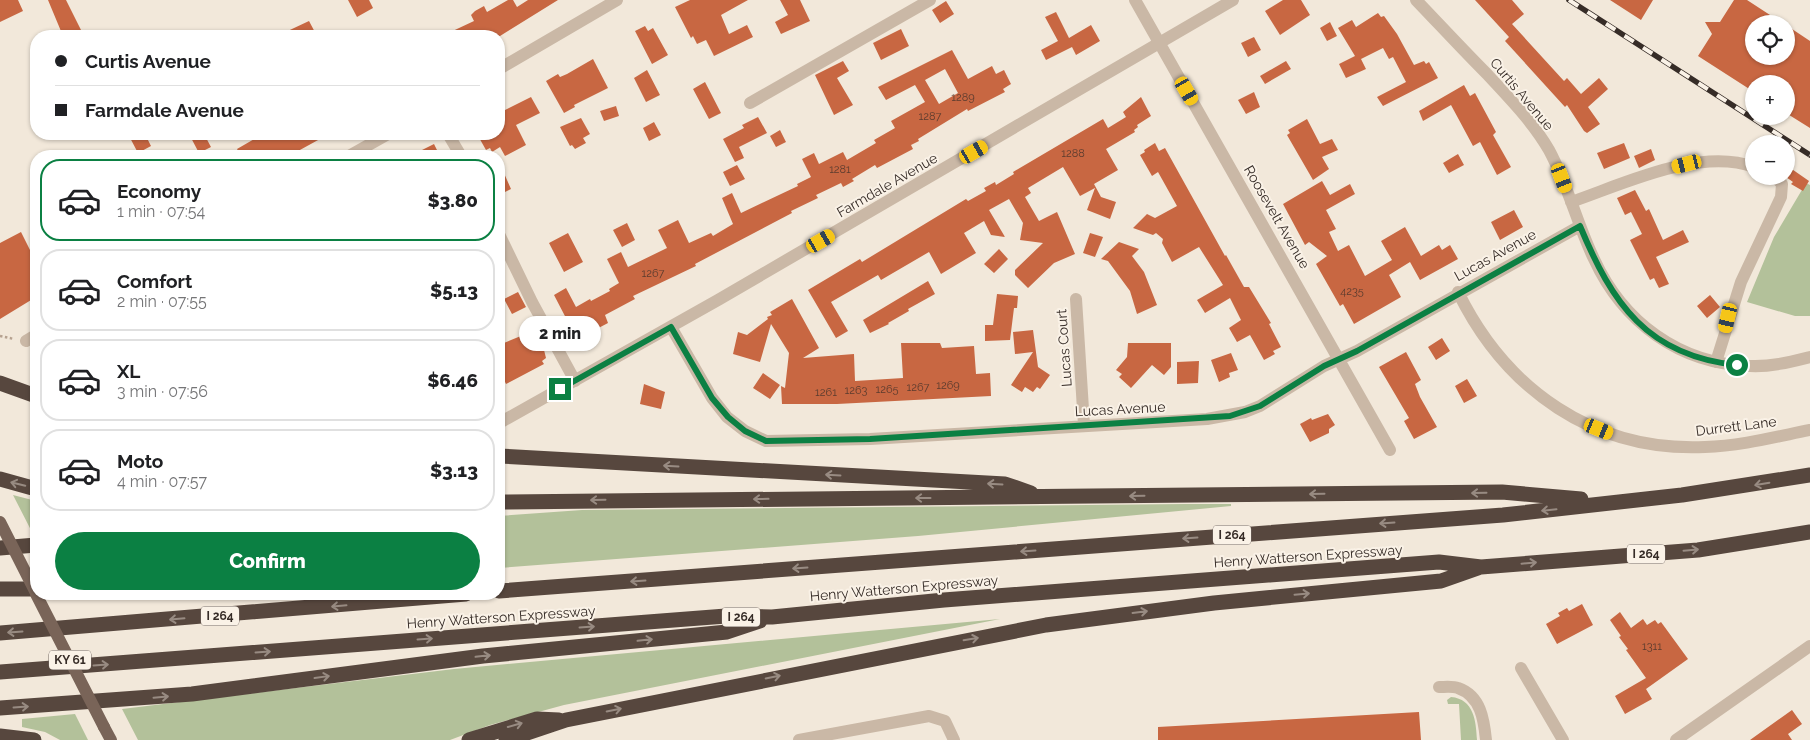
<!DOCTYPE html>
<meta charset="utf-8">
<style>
body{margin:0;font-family:Raleway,sans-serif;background:#f6f6f6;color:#202124;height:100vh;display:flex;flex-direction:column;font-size:19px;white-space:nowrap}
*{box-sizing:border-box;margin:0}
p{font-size:16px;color:#757577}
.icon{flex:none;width:28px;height:28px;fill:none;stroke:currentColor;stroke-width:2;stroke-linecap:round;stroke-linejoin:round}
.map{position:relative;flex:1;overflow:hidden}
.sheet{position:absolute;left:30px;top:150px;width:475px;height:450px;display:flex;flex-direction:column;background:#fff;border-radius:20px;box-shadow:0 1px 4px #0004}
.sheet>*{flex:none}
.top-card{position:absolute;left:30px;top:30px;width:475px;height:110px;border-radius:20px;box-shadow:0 1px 4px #0004;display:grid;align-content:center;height:110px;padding:0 25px;background:#fff}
.controls{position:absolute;left:1745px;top:15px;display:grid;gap:10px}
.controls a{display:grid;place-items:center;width:50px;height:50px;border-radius:50%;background:#fff;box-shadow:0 1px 4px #0004;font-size:25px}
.end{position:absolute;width:22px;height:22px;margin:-11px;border:6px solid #0b8043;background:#fff;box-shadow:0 0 0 2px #fff}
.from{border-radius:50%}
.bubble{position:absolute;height:35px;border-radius:18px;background:#fff;box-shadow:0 1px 4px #0004;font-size:16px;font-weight:800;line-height:35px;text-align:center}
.car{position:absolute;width:15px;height:30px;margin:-15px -8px;border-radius:6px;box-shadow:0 0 4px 1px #0007;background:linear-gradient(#f5c518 24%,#345 0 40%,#f5c518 0 76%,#345 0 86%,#f5c518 0)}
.top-card b{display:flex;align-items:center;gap:18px;height:48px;font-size:19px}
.top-card b+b{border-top:1px solid #e0e0e0}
.top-card i{width:12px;height:12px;background:#202124}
ul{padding:9px 0 0;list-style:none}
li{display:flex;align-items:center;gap:15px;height:82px;margin:0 10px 8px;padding:0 15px;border:2px solid #e0e0e0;border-radius:20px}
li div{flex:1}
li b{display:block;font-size:19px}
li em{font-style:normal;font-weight:800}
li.current{border-color:#0b8043}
li>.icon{width:45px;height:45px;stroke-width:1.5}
.button{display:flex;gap:10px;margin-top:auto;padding:10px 25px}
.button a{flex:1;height:58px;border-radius:30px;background:#0b8043;color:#fff;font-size:20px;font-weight:800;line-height:58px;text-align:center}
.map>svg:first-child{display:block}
.green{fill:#b3c19a}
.building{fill:#c86742;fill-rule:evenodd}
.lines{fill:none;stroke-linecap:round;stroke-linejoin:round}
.path{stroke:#b6a290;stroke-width:2.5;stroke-dasharray:2.5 2.5;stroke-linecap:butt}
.minor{stroke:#cab8a6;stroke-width:12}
.major{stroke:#796458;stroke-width:12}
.highway{stroke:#57473e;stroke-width:15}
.rail-casing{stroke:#362c27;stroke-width:5.5}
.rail{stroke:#faf2e7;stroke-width:4;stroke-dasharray:11;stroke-linecap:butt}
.major-bridge{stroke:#796458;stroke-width:12}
.oneway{stroke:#988b82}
.route{stroke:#0b8043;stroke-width:6}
.labels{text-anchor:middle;stroke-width:4;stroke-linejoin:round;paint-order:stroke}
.number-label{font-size:11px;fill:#5a3b2e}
.shield{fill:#faf2e7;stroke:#716761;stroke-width:1}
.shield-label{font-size:12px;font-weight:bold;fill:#362c27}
.street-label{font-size:14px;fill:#362c27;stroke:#faf2e7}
</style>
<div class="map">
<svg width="1810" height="740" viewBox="0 0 1810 740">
<rect width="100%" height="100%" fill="#f2e8da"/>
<path class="green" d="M1806,183l4,2v131h-15l-48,-14 27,-65z
M13,495l23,6v33h-3z
M1185,504h46v2l-313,30 -419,32v-52l83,-6z
M1000,619l-436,86 -74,20 -40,15h-312l-16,-31 332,-40z
M1451,697c23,2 25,24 26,43h-16l-2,-36h-11l-1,-4z
M75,714l13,26h-28l-15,-8 -23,-5v-8z"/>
<path class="building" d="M0,0h18l5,11 -23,11z
M48,0h18l16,32 -9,4h-10z
M348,0h21l4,8 -16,9z
M508,0h5l4,7 11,-7h30l-58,36h-58l32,-15 -3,-6 4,-4 9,-5 3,6z
M690,0h58l-27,15 8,19 18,-9 6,12 -39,19 -8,-16 -9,4 -4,-8 -2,2 -16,-31z
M780,0h20l10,21 -29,13 -6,-12 13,-7z
M1283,0h18l9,15 -30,20 -15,-24z
M1475,0h37l12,14 -12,10 52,57 3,-3 14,16 18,-16 9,11 -20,18 12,17 -13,9 -3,-2 -17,-26 -2,2 -60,-66 4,-4z
M1610,0h43l-12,20z
M1734,0h13l37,24h-30v32h32v-31l24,16v87l-24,-15v-29h-32v8l-56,-36 14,-22 -7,-12h15z
M946,1l8,13 -14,9 -8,-13z
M1056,12l13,26 22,-13 9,16 -24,14 -4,-8 -26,13 -5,-10 17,-9 -13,-24z
M1378,13l3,4 3,-1 13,18 17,31 10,-4 2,3 3,-2 9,16 -55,28 -6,-9 29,-15 -13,-25 -4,2 -6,-11 -22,11 5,10 -20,9 -7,-14 16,-8 -17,-28 14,-8 4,7z
M309,21l8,15h-40z
M1330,22l7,14 -10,5 -7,-13z
M645,26l3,5 5,-3 15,27 -16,9 -17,-33z
M901,29l8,17 -28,14 -8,-17z
M1254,37l7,13 -13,7 -7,-14z
M952,50l16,29 24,-13 4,8 8,-4 7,14 -8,5 2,3 -37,19 -1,-2 -49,30 1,2 -8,4 2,4 -36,19 -2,-3 -23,14 2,2 -11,6 -2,-4 -25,12 2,3 -27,13 1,2 -97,51 1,2 -63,30 2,3 -30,16 3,8 -40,21 -10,-20 9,-4 -13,-25 12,-7 10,19 14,-8 1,2 19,-10 -1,-2 10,-6 -12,-24 14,-7 7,15 39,-19 -9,-18 20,-10 11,23 22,-10 2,3 20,-12 -11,-26 10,-5 9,20 57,-27 -1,-2 14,-7 -9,-18 12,-6 5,11 24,-12 4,8 29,-17 -2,-3 21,-12 -4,-7 34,-19 -10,-17 -29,15 -8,-13zM945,69l13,24 -19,11 -14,-24z
M593,59l15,29 -34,17 1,2 -11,6 -18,-32 12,-7 2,3 7,-3z
M843,61l6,10 -12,7 16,27 -19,10 -19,-40z
M1286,61l5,8 -26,15 -5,-8z
M647,70l13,25 -14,7 -12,-24z
M705,82l16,31 -12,6 -16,-30z
M1464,85l6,11 5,-3 21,39 -3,3 18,32 -14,8 -17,-33 -7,4 -22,-41 -28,16 -4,-10z
M1254,92l6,15 -14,7 -8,-14z
M531,97l9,16 -24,12 10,20 -21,11 -5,-9 -8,5 -2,-4 -4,2 -9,-16h22v-21z
M1141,97l10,19 -14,9 1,2 -4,3 1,2 -29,17 12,21 -24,14 7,13 15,5 -6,17 -23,-9 8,-22 -15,8 -17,-29 -35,21 3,5 -6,4 14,24 18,-9 18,42 -21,9 -26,25 -13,-13v-5l28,-27 -23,-3 3,-17 -14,-24 -20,11 16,27 -14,-2 -7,-14 -20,12 12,20 -35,21 -12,-22 -48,28 -3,-5 -47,27 17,29 -12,7 -28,-48 52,-31 2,3 104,-63 2,2 18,-10 -2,-3 11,-6 1,3 18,-11 -1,-2 90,-53 5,9 18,-11 -3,-5z
M616,106l3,10 -15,5 -4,-10z
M758,117l9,16 -28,14 5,11 -9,4 -12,-23 21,-11 -2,-3z
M581,118l9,16 -7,4 3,5 -11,6 -3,-4 -2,1 -10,-19z
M1307,119l13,25 12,-5 6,11 -16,7 7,12 -16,11 -26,-45 3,-2 -2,-3z
M654,122l7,13 -12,6 -6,-13z
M780,130l6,12 -10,5 -6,-11z
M128,134h17l6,12 -13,7z
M189,134h15l7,13 -12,6z
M263,134h66l-40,22h-48l-4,-7z
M1155,143l4,8 6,-3 60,108 1,-1 18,32h5l22,36 -2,1 12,23 -8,4 2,3 -11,6 -14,-25 -13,7 -8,-14 12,-8 -11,-22 -25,15 -8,-13 26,-15 -24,-38 -27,15 -10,-19 1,-4 -7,-6 -3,2 -20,-7 14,-14 8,4 22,-12 -19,-34 -6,4 -12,-21 5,-3 -1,-2z
M1624,143l6,15 -26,11 -7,-16z
M434,144l6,12h-30z
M1651,149l4,11 -16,8 -5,-12z
M1458,154l6,11 -15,8 -6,-10z
M499,162l12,27 -12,6z
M737,165l8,14 -15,7 -7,-14z
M1786,165l23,16 -6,10 -12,-7 2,-2 -7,-5z
M1322,181l8,14 20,-11 5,10 -29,16 10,19 -7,3 9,19 11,-6 16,31 27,-16 -11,-19 24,-14 16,29 18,-11 3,5 8,-5 8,14 -38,21 -10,-18 -21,13 12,22 -47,27 -11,-20 -3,2 -24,-42 11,-8 -18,-14 -4,3 -22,-41z
M1635,190l11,21 3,-2 14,31 20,-10 6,12 -33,15 13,27 -10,4 -5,-10 -4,2 -20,-40 12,-6 -11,-22 -6,3 -8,-17z
M1514,210l9,17 -23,13 -9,-18z
M627,223l8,17 -13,7 -9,-17z
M21,232l15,30v35l-36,22v-76z
M568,233l15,29 -19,10 -15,-29z
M1090,233l13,4 -8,20 -12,-4z
M1119,242l20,7 -7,7 12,16 13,33 -20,9 -7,-23 -22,-30 -7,-2z
M999,249l9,10 -14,14 -10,-9z
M928,281l7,13 -27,15 1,2 -21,12 1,1 -19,9 -7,-13z
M518,292l8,15 -14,7 -8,-15z
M997,294l21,2 -1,12h-3l-4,32 -25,1v-16h8z
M1710,295l10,12 -13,11 -10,-12z
M792,299l27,49 -16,10 51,-4 1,27 48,-3 -2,-35h39l2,5 32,-2 2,28 14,-1 1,23 -154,8h-55l-1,-18 4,2 4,-35 -18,-29 -11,38 -27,-8 5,-22 9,3 21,-16 -1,-2 5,-2 -2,-3z
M1033,330l5,37 12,8 -10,14 -3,-2 -4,5 -8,-5 -3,5 -11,-7 22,-33 -18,2 -2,-22z
M533,331l11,19 2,8 -4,3 2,3 -38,20 -7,-15v-24z
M1442,338l8,13 -14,9 -8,-13z
M1128,343h43v24l-7,8 -12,-10 -21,23 -12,-11 3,-3 -6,-4 11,-13z
M1406,352l15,28 -6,4 5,13 17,30 -23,12 -10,-18 5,-3 -30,-51z
M1231,353l7,17 -9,3 1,4 -11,5 -8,-22z
M1199,361l-1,22 -21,1v-22z
M763,373l17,12 -10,14 -17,-11z
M1467,379l10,17 -13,7 -9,-17z
M644,384l21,8 -4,17 -21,-5z
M1328,414l7,11 -6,4v4l-19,9 -10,-18 11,-6 1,2z
M1582,604l11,21 -36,19 -11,-20 14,-8 -2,-3 9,-5 2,3z
M1620,612l11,16 12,-9 4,6 8,-5 3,4 3,-2 27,37 -42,30 6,10 -27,15 -10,-18 31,-18 -20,-28 2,-1 -9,-12 2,-1 -11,-16z
M1792,710l10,14 -14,10 4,6h-42z
M1419,712l2,28h-263v-13z"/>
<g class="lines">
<path class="path" d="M0,336l14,3"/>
<path class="minor" d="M1135,0l255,450
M1416,0c24,25 47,50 71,74 22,24 46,48 62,76 19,35 28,74 45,109 29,63 85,105 156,107 21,1 40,-4 60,-9
M499,69l118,-69
M750,103l180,-103
M448,134l13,22
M349,156l39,-22
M1571,202c53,-18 128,-55 183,-35
M499,234l33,68 43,79
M1458,292c48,98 136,160 247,155 35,-1 70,-10 105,-17
M1076,299l8,126
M671,327l41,71 15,19 18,14 21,10 104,-2 337,-20 38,-7 15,-6 64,-40 33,-15 223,-125
M26,341l10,-6
M1716,362l25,-80 40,-85 1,-13 -8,-8
M501,422l217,-122 515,-300
M1521,668l42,72
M1439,687c6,0 14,-1 19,1 23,8 26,32 28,52
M799,740l130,-24 16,5 9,19
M1676,740l134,-94"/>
<path class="major" d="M104,727l7,13"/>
<path class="highway" d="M0,383l36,13
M499,456l506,28 26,9
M0,479l36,10
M499,502l1003,-10 79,7
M0,548l36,-3
M0,589h36
M499,591l1004,-76 179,-20 128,-20
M0,633l466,-39
M0,672l726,-56 46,1 172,-17 495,-38 42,5 217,-17 112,-18
M0,708l192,-14 291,-38 244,-24 33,-11
M0,736l34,4
M469,740l68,-21 22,1
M506,740l60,-20 480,-95 168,-22 227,-22 37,-13"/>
<g class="rail-casing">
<path id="rail" d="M1569,0l241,155"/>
</g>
<use href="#rail" class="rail"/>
<path class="major-bridge" d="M0,522l36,71
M36,594l68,133"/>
</g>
<defs><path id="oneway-shaft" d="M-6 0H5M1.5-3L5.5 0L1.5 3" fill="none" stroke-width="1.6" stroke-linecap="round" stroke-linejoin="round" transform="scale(1.25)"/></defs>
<g class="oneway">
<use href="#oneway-shaft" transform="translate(671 466) rotate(-177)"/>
<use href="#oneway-shaft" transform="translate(833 475) rotate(-177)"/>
<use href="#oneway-shaft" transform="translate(18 484) rotate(-166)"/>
<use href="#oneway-shaft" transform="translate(995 484) rotate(-177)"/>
<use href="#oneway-shaft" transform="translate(1762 484) rotate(170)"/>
<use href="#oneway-shaft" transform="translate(1479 493) rotate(179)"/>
<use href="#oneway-shaft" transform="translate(1317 494) rotate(179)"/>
<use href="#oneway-shaft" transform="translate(1137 496) rotate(179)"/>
<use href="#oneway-shaft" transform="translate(923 498) rotate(180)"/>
<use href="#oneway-shaft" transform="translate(761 499) rotate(179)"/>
<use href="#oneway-shaft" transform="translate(598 500) rotate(179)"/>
<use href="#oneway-shaft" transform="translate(1549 510) rotate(174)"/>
<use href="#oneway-shaft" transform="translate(1387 523) rotate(176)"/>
<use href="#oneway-shaft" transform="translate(1190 538) rotate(176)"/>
<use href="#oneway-shaft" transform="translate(1691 550) rotate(-5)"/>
<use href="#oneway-shaft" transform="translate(1028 551) rotate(176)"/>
<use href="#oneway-shaft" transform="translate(1529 563) rotate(-5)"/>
<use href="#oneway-shaft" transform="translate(800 568) rotate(176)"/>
<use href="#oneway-shaft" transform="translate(638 581) rotate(176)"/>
<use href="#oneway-shaft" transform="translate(1302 594) rotate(-5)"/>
<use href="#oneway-shaft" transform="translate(339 606) rotate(175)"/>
<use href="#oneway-shaft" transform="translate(1140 612) rotate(-7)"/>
<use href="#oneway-shaft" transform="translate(177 619) rotate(175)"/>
<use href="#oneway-shaft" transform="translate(587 627) rotate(-4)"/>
<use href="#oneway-shaft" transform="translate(15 632) rotate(176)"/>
<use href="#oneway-shaft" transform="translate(425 639) rotate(-4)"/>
<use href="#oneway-shaft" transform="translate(971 639) rotate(-9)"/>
<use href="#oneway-shaft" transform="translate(645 640) rotate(-6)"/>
<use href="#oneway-shaft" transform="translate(263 652) rotate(-4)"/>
<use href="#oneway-shaft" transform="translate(483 656) rotate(-6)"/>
<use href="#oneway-shaft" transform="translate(101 665) rotate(-4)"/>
<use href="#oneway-shaft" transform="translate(322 677) rotate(-8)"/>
<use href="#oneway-shaft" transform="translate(773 677) rotate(-11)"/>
<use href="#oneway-shaft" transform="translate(161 697) rotate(-5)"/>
<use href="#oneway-shaft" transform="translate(21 707) rotate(-4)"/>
<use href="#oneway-shaft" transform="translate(614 710) rotate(-11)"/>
<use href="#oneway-shaft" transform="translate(515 725) rotate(-16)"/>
</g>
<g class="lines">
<path class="route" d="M560,389l111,-62 41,71 16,19 17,14 21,10 104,-2 360,-23 30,-10 64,-40 33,-15 223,-125c32,77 67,130 157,139"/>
</g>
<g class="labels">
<g class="number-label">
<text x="963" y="101">1289</text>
<text x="930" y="120">1287</text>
<text x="1073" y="157">1288</text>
<text x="840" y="173">1281</text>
<text x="653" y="277">1267</text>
<text x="1352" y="295">4235</text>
<text x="948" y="389">1269</text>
<text x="918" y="391">1267</text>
<text x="887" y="393">1265</text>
<text x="856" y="394">1263</text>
<text x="826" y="396">1261</text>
<text x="1652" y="650">1311</text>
</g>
<g class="shield">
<rect x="1213" y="525.5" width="38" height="19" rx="4"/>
<rect x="1627" y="544.5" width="38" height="19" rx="4"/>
<rect x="201" y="606.5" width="38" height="19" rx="4"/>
<rect x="722" y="607.5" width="38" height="19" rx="4"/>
<rect x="49" y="650.5" width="42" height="19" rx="4"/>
</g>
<g class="shield-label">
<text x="1232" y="539">I 264</text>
<text x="1646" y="558">I 264</text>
<text x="220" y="620">I 264</text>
<text x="741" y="621">I 264</text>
<text x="70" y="664">KY 61</text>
</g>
<g class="street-label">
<text transform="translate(1522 94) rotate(50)" y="5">Curtis Avenue</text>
<text transform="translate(887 185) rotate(-30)" y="5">Farmdale Avenue</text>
<text transform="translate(1277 217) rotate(60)" y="5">Roosevelt Avenue</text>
<text transform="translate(1495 255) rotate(-29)" y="5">Lucas Avenue</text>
<text transform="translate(1064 348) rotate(-94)" y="5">Lucas Court</text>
<text transform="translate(1120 409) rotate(-3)" y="5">Lucas Avenue</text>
<text transform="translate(1736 426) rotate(-7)" y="5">Durrett Lane</text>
<text transform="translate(1308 556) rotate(-4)" y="5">Henry Watterson Expressway</text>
<text transform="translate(904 588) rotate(-5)" y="5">Henry Watterson Expressway</text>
<text transform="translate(501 617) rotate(-4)" y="5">Henry Watterson Expressway</text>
</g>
</g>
</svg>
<div class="controls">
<a><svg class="icon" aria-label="locate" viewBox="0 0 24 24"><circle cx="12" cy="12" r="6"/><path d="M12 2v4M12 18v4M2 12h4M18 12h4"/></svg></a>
<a>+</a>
<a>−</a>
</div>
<i class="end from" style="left:1737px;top:365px"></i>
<i class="end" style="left:560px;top:389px"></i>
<div class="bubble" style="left:519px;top:316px;width:82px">2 min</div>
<i class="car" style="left:1187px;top:91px;rotate:150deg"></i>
<i class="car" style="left:974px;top:152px;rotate:60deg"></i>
<i class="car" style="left:1687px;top:164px;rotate:256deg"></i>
<i class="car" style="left:1562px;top:178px;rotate:159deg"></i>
<i class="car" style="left:821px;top:241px;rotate:60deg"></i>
<i class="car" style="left:1728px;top:318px;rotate:193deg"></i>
<i class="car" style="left:1599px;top:429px;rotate:112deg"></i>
<div class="top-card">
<b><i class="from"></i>Curtis Avenue</b>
<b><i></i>Farmdale Avenue</b>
</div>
<section class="sheet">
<ul>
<li class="current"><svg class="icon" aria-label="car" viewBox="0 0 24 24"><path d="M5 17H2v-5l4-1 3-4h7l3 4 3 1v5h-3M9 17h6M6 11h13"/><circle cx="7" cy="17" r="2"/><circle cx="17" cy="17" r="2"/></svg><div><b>Economy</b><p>1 min · 07:54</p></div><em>$3.80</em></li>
<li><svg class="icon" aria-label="car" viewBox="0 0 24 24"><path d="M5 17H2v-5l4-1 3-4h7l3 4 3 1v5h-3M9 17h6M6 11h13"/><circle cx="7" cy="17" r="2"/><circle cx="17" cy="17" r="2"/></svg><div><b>Comfort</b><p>2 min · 07:55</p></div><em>$5.13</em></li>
<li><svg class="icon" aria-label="car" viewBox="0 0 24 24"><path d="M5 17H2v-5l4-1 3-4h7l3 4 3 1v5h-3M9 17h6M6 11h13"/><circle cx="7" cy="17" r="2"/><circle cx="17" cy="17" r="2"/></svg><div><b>XL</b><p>3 min · 07:56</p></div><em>$6.46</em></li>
<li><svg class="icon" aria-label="car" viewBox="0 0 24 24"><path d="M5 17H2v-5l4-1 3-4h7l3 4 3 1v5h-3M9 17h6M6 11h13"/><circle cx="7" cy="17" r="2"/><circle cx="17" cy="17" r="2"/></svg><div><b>Moto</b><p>4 min · 07:57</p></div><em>$3.13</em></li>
</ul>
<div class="button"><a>Confirm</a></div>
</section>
</div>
